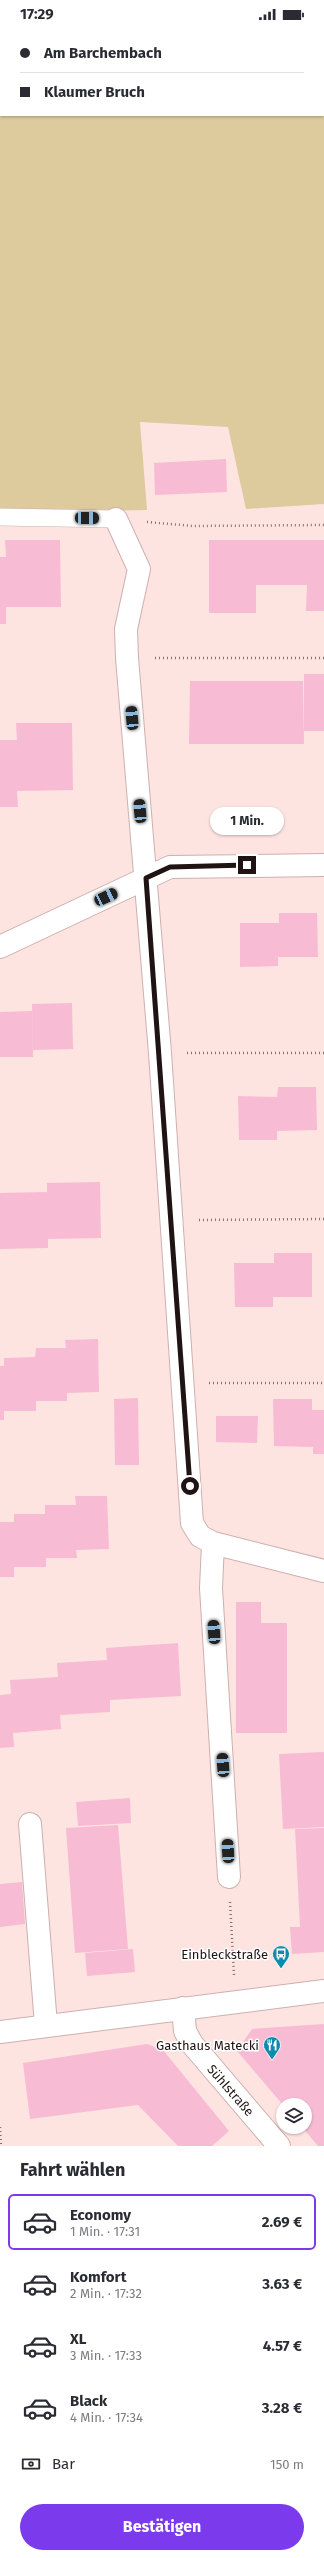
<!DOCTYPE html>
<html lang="de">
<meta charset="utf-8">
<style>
body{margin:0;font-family:"Fira Sans",sans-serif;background:#f2f2f3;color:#2b2b33;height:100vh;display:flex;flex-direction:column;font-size:15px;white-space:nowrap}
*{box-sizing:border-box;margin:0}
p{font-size:13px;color:#7c7c81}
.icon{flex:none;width:22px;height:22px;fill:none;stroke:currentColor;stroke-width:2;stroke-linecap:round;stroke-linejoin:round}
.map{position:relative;height:2118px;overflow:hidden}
.panel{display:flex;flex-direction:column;background:#fff;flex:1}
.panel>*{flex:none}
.guide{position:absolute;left:0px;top:0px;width:324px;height:88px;box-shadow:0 1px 3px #0004;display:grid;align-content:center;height:88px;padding:0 20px;background:#fff}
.buttons{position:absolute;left:276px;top:2070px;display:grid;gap:8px}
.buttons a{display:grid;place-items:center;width:36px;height:36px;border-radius:50%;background:#fff;box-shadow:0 1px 3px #0004;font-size:20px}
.end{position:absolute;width:18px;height:18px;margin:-9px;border:5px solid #1f1413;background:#fff;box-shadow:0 0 0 2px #fff}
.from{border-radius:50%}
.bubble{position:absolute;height:28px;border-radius:14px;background:#fff;box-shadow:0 1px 3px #0004;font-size:13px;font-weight:700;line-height:28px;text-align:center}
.car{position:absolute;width:12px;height:24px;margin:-12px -6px;border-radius:5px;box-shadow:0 0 3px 1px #0007;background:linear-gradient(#222 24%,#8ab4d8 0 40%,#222 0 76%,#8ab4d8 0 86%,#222 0)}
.guide b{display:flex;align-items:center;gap:14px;height:38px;font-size:15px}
.guide b+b{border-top:1px solid #e1e1e2}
.guide i{width:10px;height:10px;background:#2b2b33}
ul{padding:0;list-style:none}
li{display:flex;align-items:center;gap:12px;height:56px;margin:0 8px 6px;padding:0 12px;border:2px solid transparent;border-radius:6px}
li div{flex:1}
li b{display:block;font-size:15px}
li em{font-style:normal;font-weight:700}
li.selected{border-color:#7c3aed}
li>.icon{width:36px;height:36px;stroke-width:1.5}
h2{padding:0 20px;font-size:18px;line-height:48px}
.pay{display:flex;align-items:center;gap:10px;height:44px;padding:0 20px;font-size:15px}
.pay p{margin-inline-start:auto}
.action{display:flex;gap:8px;margin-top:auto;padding:8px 20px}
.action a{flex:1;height:46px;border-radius:24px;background:#7c3aed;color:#fff;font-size:16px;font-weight:700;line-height:46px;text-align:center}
.status{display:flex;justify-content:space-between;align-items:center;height:28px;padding:0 20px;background:#fff;direction:ltr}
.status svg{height:11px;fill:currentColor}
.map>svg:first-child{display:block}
.green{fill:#ddcb9e;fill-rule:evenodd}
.building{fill:#f8bbd4}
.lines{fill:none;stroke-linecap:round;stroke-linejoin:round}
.service-casing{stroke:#cdb0ae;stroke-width:18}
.minor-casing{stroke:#cdb0ae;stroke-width:24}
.path{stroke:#837270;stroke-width:2.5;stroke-dasharray:1 3;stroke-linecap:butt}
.service{stroke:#fff;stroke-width:17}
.minor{stroke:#fff;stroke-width:22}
.route{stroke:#1f1413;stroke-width:5}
.labels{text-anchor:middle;stroke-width:3;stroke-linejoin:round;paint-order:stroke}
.poi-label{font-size:13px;fill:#1f1413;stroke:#fff;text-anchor:end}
.street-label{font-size:13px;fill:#1f1413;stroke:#fff}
</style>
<div class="status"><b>17:29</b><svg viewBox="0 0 49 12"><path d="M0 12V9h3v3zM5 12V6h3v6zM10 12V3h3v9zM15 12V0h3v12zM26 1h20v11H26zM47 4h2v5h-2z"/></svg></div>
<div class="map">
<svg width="324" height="2118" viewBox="0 0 324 2118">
<rect width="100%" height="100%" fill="#fde4e1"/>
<path class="green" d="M0,0h324v476l-78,5 -18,-82 -88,-5 7,88 -147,3zM1,1h322v86h-322z"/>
<path class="building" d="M226,431l1,33 -72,3 -1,-32z
M5,512h55l1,67h-55v17h-6v-67h6z
M209,512h115v71h-18l1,-26h-51v28h-47z
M304,646h20v57h-20z
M190,653h113l1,63h-115z
M16,695h56l1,67 -56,1 1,16h-18v-67h17z
M279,885h38l1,44h-40v9l-38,1v-44h39z
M72,975l1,46 -40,1 -1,-46z
M32,983l1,46h-33v-45z
M278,1059h38l1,43 -40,1v9h-38l-1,-44 39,1z
M100,1154l1,56 -53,1v9l-48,1v-56l47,-1v-9z
M274,1225h38v44h-39v10h-38l-1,-44h40z
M98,1311l1,53 -32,1v8h-31v10h-32v9h-4v-54h4v-8l31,-1 1,-9h30l-1,-8z
M138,1370l1,67h-24l-1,-66z
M273,1371h39v11h12v44h-11v-7l-39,-1z
M216,1388h42l-1,27 -41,-1z
M75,1468h32l2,53 -33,1 1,8h-31v9h-32v10h-14v-55h14v-8h31v-9h31z
M236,1574h25v21h26v110h-51z
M178,1615l3,53 -71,4v12l-50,3 1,14 -48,4 1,14 -14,1v-53l11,-1 -1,-14 48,-3 -1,-14 50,-3 -1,-12z
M324,1724v75l-41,2 -4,-75z
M130,1770l1,25 -53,3 -2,-24z
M118,1797l10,124 -53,4 -9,-125z
M324,1800v124l-32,2 -2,-27h10l-5,-98z
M22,1854l3,42 -25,3v-43z
M133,1921l2,23 -48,4 -2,-23z
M324,1996v122h-6l-16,-19h3v-22h-22l-46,-54 15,-22z
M147,2016l16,6 66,81 -17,15h-34l-40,-41 -108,14 -7,-56z"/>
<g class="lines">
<g class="service-casing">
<path id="service" d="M0,489l116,2"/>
</g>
<g class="minor-casing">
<path id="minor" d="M116,491l23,50 -13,60 1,29 33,395 32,470 8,13 13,7 111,28
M0,919l170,-80 154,-2
M213,1515l-2,45 18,289
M30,1796l16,201
M183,1980l2,23 7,13 87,102
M0,2004l324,-41"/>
</g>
<path class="path" d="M147,494l46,4 131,-1
M155,630h169
M187,1025h137
M199,1192l125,-1
M209,1355h115
M230,1874l4,73
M0,2099l1,19"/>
<use href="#service" class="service"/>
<use href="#minor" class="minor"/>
</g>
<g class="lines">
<path class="route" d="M190,1458l-44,-608 24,-11 77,-2"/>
</g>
<defs>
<g id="bus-pin" transform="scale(0.9)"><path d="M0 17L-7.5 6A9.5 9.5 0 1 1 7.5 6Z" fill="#0e8bad" stroke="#fff"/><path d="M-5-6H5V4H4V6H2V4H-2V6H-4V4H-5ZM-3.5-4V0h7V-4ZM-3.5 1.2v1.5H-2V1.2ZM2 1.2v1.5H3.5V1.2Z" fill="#fff"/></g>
<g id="restaurant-pin" transform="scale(0.9)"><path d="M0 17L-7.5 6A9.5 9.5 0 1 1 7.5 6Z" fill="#0e8bad" stroke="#fff"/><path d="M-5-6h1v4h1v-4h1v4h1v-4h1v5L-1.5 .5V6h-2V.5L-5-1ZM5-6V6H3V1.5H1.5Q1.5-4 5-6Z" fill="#fff"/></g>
</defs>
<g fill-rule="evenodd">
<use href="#bus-pin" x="281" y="1926"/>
<use href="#restaurant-pin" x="272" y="2017"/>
</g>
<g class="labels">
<g class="poi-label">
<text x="268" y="1931">Einbleckstraße</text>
<text x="259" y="2022">Gasthaus Matecki</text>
</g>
<g class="street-label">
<text transform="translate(231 2062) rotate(49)" y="5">Sühlstraße</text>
</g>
</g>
</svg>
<div class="buttons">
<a><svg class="icon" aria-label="layers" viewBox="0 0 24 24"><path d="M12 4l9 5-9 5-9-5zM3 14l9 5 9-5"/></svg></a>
</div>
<i class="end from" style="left:190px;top:1458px"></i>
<i class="end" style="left:247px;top:837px"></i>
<div class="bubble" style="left:210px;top:779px;width:74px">1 Min.</div>
<i class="car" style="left:87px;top:490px;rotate:91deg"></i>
<i class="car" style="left:132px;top:690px;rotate:355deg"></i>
<i class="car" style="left:140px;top:783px;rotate:355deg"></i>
<i class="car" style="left:106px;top:869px;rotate:65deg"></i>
<i class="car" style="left:214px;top:1604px;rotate:356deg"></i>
<i class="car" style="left:223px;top:1737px;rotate:356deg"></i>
<i class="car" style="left:228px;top:1823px;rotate:357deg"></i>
<div class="guide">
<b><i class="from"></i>Am Barchembach</b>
<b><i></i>Klaumer Bruch</b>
</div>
</div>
<section class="panel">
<h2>Fahrt wählen</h2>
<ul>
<li class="selected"><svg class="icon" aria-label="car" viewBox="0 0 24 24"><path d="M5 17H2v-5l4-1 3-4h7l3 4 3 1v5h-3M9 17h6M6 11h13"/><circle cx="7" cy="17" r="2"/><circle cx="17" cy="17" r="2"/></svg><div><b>Economy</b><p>1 Min. · 17:31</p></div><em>2.69 €</em></li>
<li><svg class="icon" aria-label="car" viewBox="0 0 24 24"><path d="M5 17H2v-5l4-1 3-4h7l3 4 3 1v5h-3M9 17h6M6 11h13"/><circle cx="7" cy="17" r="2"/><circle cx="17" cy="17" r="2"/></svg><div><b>Komfort</b><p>2 Min. · 17:32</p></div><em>3.63 €</em></li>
<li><svg class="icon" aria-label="car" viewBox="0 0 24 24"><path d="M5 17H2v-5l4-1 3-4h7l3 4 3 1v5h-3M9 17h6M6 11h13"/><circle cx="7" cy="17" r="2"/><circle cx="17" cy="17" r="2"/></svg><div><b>XL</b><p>3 Min. · 17:33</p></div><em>4.57 €</em></li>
<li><svg class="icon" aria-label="car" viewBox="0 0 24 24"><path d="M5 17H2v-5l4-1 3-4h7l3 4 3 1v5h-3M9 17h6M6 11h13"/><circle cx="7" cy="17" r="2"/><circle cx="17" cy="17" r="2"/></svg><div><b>Black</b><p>4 Min. · 17:34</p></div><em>3.28 €</em></li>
</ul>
<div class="pay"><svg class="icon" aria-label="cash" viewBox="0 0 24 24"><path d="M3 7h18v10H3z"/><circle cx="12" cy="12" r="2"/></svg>Bar<p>150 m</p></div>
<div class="action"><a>Bestätigen</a></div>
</section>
